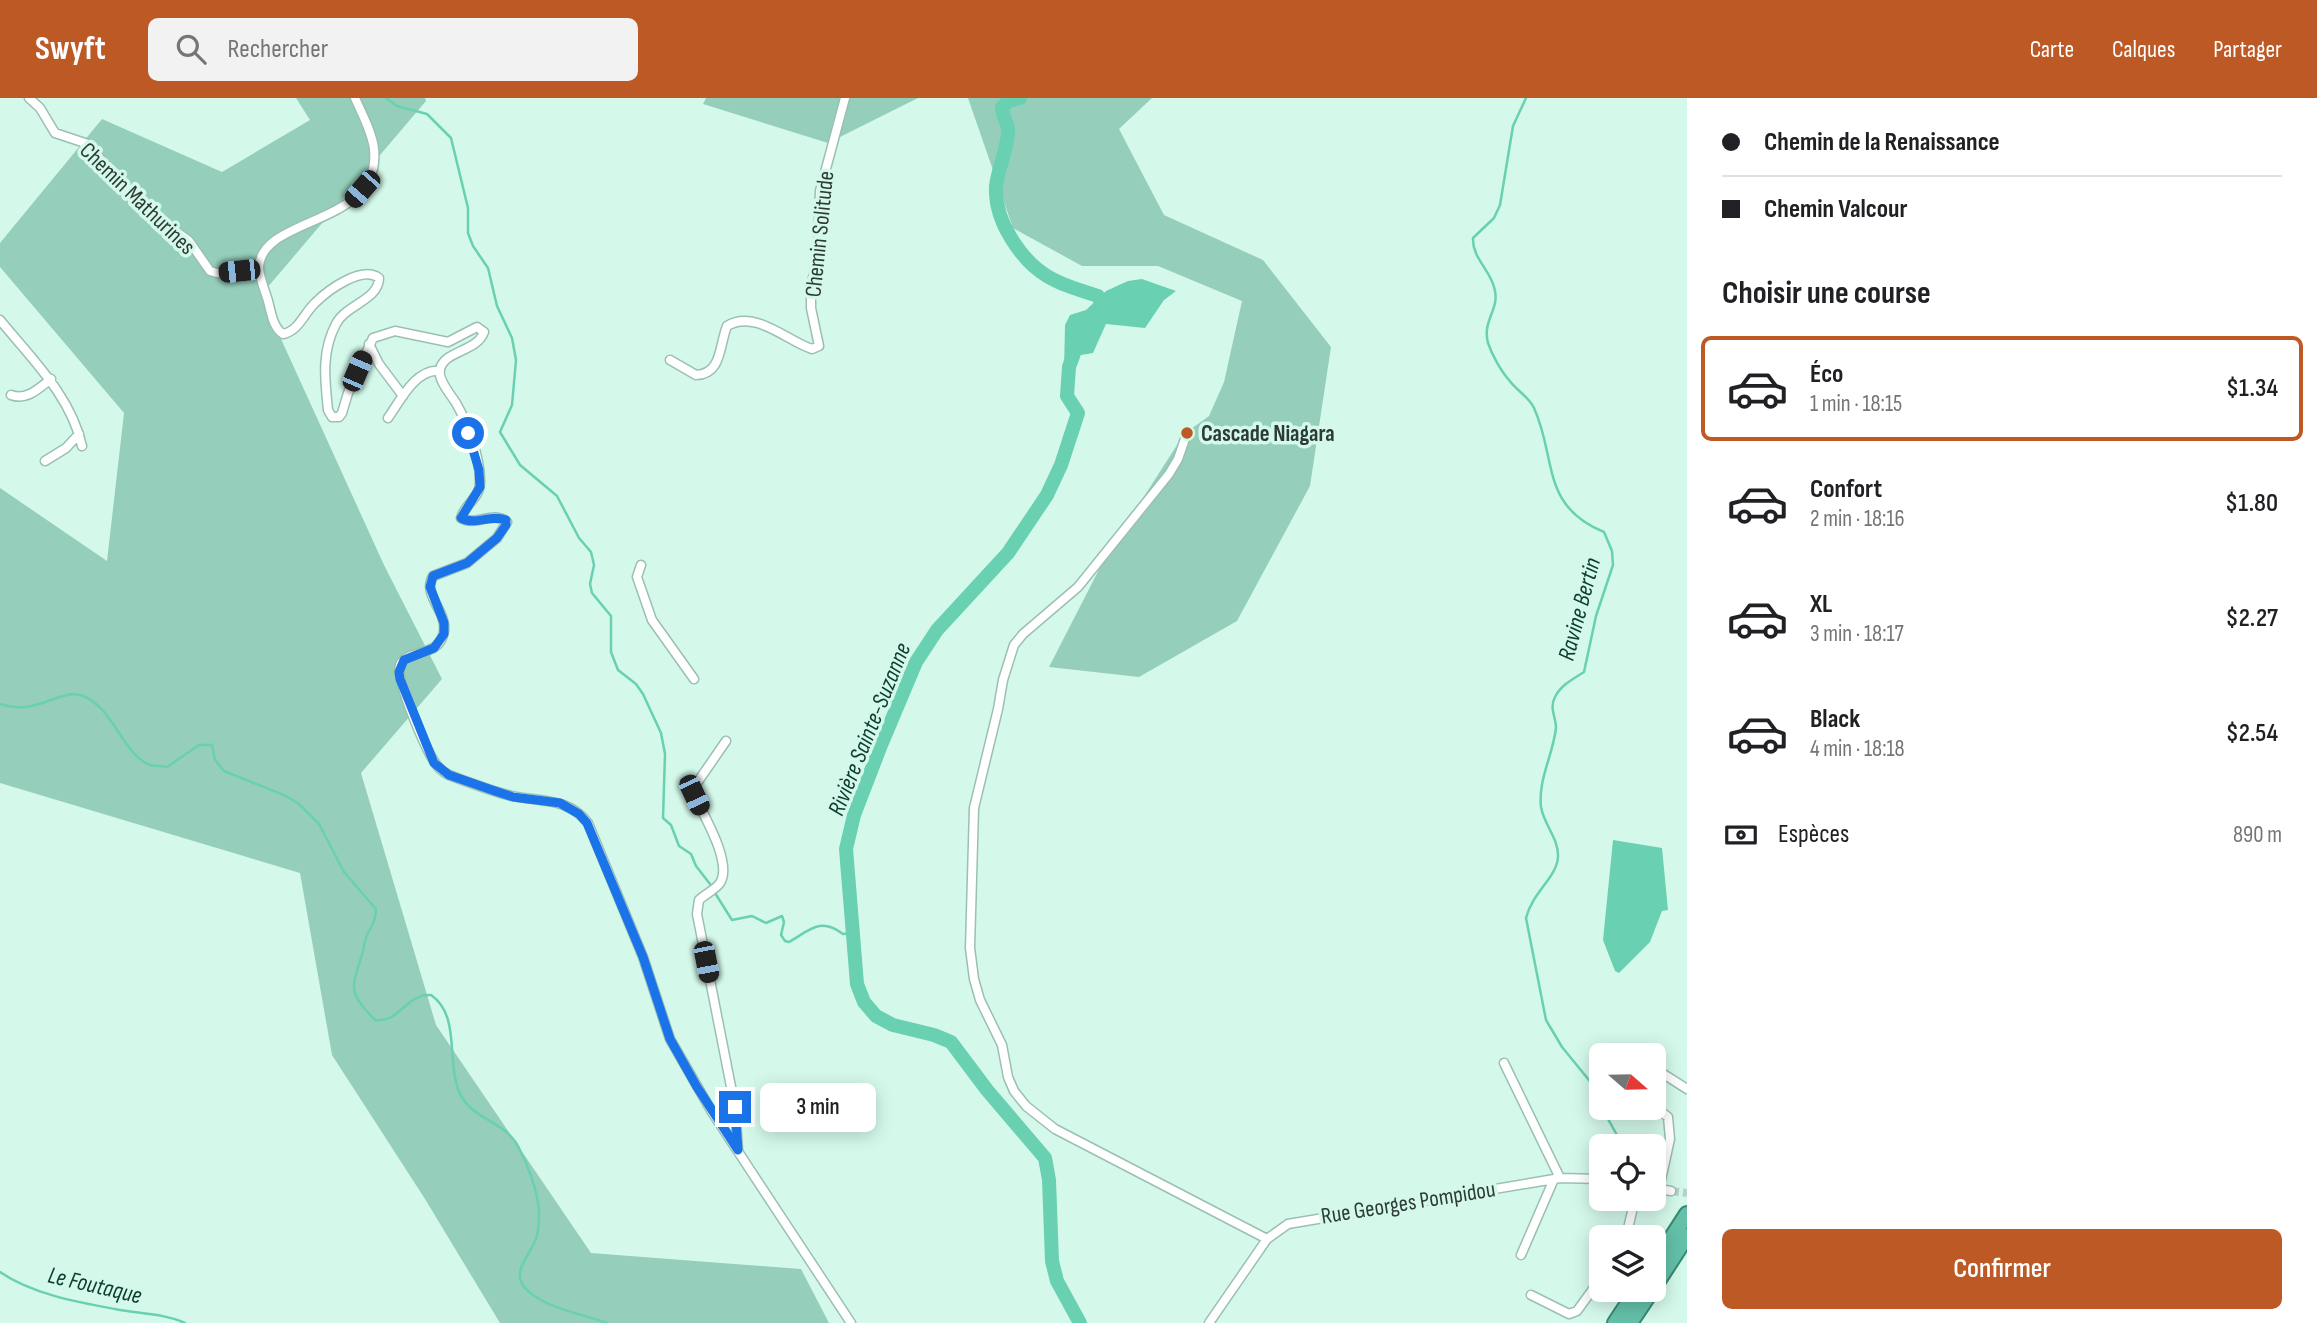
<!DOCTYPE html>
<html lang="fr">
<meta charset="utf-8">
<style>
body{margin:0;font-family:"Sofia Sans Condensed",sans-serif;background:#f2f2f2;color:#202124;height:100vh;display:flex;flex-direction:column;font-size:26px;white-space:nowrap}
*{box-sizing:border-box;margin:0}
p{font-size:23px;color:#757577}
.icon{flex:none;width:38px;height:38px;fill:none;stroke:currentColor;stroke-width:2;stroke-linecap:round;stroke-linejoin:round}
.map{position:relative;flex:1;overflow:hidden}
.drawer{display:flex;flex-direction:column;background:#fff;width:630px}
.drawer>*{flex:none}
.hud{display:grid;align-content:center;height:154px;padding:0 35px;background:#fff}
.needle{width:46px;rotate:110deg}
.fabs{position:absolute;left:1589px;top:945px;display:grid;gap:14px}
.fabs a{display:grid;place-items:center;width:77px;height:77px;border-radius:10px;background:#fff;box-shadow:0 4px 18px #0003;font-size:35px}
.end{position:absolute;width:32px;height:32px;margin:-16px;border:9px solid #1a73e8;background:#fff;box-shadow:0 0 0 4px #fff}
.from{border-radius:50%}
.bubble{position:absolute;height:49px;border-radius:10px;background:#fff;box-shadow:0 4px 18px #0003;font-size:23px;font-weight:600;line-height:49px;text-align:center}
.car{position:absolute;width:21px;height:42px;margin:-21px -10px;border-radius:9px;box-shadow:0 0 5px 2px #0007;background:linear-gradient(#222 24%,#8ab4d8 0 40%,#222 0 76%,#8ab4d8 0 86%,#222 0)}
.hud b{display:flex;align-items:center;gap:24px;height:66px;font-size:26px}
.hud b+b{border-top:2px solid #e0e0e0}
.hud i{width:18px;height:18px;background:#202124}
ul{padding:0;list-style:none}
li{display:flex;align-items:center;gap:21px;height:105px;margin:0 14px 10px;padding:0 21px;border:4px solid transparent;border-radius:10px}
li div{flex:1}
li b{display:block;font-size:26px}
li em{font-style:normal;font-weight:600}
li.on{border-color:#bd5924}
li>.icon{width:63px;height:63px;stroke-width:1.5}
h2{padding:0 35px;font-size:32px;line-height:84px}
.pay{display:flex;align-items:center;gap:18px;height:77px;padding:0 35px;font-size:26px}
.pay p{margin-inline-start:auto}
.button{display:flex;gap:14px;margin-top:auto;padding:14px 35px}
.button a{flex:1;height:80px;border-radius:10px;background:#bd5924;color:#fff;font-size:28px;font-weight:600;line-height:80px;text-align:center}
header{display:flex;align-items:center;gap:42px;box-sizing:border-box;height:98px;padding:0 35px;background:#bd5924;color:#fff}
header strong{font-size:33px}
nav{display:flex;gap:38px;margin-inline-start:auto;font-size:24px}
.search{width:490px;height:63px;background:#f2f2f2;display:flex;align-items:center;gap:18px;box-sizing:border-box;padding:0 24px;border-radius:10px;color:#757577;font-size:26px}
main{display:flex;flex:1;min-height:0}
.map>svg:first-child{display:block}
.green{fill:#95cfbb}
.water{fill:#69d0b1}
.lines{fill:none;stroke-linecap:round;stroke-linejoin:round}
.stream{stroke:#69d0b1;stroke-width:2.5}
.river{stroke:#69d0b1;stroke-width:14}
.minor-tunnel{stroke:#b3d3c7;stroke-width:8;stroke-dasharray:8 4;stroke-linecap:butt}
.minor-casing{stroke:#9cbfb3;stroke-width:11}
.trunk-casing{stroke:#378872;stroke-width:18}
.minor{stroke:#fff;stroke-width:8}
.trunk{stroke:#64c0a8;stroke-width:14}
.route{stroke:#1a73e8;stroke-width:9}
.poi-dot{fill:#bd5924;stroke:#d4f9eb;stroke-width:2.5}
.labels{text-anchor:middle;stroke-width:7;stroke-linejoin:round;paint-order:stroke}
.street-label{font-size:23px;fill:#2d3b36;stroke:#d4f9eb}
.poi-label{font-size:23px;font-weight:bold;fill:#2d3b36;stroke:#d4f9eb;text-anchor:start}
.water-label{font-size:24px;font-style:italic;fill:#0d3c30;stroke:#d4f9eb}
</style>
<header>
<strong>Swyft</strong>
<div class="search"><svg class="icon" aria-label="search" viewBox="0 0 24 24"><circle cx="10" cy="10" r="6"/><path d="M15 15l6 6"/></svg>Rechercher</div>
<nav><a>Carte</a><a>Calques</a><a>Partager</a></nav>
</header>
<main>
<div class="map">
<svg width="1687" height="1225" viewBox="0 0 1687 1225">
<rect width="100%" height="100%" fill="#d4f9eb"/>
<path class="green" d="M296,0h129l1,3 -165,194 123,270 58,114 -81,94 75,252 155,228 210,16 28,54h-329l-75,-124 -93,-144 -32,-182 -300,-90v-295l107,73 17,-148 -124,-146v-24l102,-124 120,53 88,-52z
M706,0h212l-90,45 -125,-39z
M968,0h184l-33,31 45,86 99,45 68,87 -21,139 -73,135 -98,56 -90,-10 57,-111 78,-122 25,-18 15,-34 18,-81 -84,-35h-76l-69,-38z"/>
<path class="water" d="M1142,181l34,12 -12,9 -19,28 -39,-4 -13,29 -12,2 -11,19 -6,-1 1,-48 5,-10 16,-5 20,-19 22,-10z
M1613,742l49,8 6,62 -6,1 -12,31 -31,31 -4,-2 -12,-31z"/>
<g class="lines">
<path class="stream" d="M386,0l11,8 30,8 24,24 17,70v25l5,13 15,22 9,38 15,32 4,22 -4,45 -12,27 20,33 37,31 22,42 12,14 3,13 -4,19 2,9 19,23v36l7,18 18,14 7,10 18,39 4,21 -2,64 8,7 8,21 12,8 5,12 14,18
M1526,0l-13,28 -13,79 -6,13 -21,20c-1,21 19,33 22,53 4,19 -13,30 -7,52 4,12 13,28 21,37 7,10 20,17 25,28 23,50 6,98 70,124l8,19 1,14 -17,51 -12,56c-11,7 -23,13 -29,25 -6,11 1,20 1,31 -3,27 -18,51 -15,79 3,18 18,32 17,50 -1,20 -26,36 -32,61l20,102 16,27 31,38 8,22
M0,606c37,13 60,-17 83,-8 31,12 39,58 67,69 5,1 12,1 17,2l32,-22h13l3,15 9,11 60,24 15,9 20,20 25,48 32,37c0,10 -4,17 -9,26 -2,5 -3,11 -4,16 -10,36 -18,39 12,69 24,4 31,-27 56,-25 29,20 16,64 27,94 10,30 46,31 60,57 10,19 20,46 21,66 0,8 0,20 -3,27 -10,23 -31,38 0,58 20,13 49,18 71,26
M715,795l17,27 20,-4 14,7 16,-7 2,6 -3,13 4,6 4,1c21,-12 31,-25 54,-8l9,-1
M1602,1010l21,38
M0,1174c32,22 77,30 115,37 24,5 48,4 70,14"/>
<path class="river" d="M1020,0l-11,3 -7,6c0,10 7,16 6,26 -1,18 -10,35 -12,53 -1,20 5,36 15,52 23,38 46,45 87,58l7,16
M1073,258l-4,11 -2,29 11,17 -17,52 -14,30 -39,58 -71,77 -21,32 -35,83 -27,70 -8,34 11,135 7,18 12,14 17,9 41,10 17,7 36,48 58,68 4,22 3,81 5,20 23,42"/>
<path class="minor-tunnel" d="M1671,1093l16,2"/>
<g class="minor-casing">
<path id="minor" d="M29,0l11,10 15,25 33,11 47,57 54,40 21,30 7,2 42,-4
M355,0c7,16 17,34 19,51 8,79 -116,66 -115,120 1,10 6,22 9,32 3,11 5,27 15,33 16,-3 21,-21 32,-31 13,-13 47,-38 64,-25 0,22 -34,27 -43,46 -15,28 -11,56 -8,86l4,7h7l3,-4 6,-20 25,-55 22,-7 53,11 29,-15 7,5c-7,20 -39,18 -44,37 -3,10 11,26 16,34 12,21 24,54 24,78 1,17 -15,22 -19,37 15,9 32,-8 46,4l-10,16 -30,25 -34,13c-11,19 14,35 11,55 -4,28 -37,17 -44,34 -5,14 25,82 34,96 4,7 9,11 15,14 19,7 45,17 63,21 28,6 56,1 76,27l55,134 27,82 42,73 139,211
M0,222c31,38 71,76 82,126
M369,246l10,20 24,32
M670,262l26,15c26,-1 23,-29 31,-49 28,-17 60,15 85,23l7,-3 -8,-38v-20l7,-37 2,-60 25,-93
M11,297c16,6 28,-7 40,-16
M388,320c12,-17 28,-50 52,-47
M1187,335l-9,26 -9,15 -91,113 -55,47 -9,11 -11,35 -5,29 -24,99 -4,140 4,31 6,21 22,45 6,32 6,14 12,15 29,23 212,110
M45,363l21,-13 13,-14
M641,467l-4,12 15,43 42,59
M726,643l-29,42 -3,12c9,19 39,68 26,88 -5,7 -15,11 -21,17l-2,14 38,193 3,43
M1504,965l56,115
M1654,970l33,21
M1654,1008l14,11 2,22 -11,50
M1654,1090l17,3
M1626,1139l9,-38
M1521,1157l33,-76
M1531,1197l38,19 8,-3 24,-33
M1209,1225l58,-84 21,-15 272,-46 41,1"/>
</g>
<g class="trunk-casing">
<path id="trunk" d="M1654,1167l33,-51
M1654,1189l33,-51
M1615,1225l22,-33
M1630,1225l22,-33"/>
</g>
<use href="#minor" class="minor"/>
<use href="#trunk" class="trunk"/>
</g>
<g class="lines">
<path class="route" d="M468,335l11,37 1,17 -19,31c14,8 29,-4 45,2v5l-9,13 -30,25 -34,13 -3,11 14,36v11l-10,14 -30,12 -5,12 1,7 34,84 15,12 43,15 21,7 47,6 19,11 8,9 56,134 27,82 27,48 41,63 -3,-43"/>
</g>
<circle class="poi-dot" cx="1187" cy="335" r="7"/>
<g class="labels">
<g class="street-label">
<text transform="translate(138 100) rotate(44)" y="8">Chemin Mathurines</text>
<text transform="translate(819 136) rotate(-84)" y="8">Chemin Solitude</text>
<text transform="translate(1408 1104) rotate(-9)" y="8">Rue Georges Pompidou</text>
</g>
<g class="poi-label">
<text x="1201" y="343">Cascade Niagara</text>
</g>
<g class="water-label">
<text transform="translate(1579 511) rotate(-75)" y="8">Ravine Bertin</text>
<text transform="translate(869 631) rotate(-68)" y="8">Rivière Sainte-Suzanne</text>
<text transform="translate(95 1187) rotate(13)" y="8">Le Foutaque</text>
</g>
</g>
</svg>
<div class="fabs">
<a><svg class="needle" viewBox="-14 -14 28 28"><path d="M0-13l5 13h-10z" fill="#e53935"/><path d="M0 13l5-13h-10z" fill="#757577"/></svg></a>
<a><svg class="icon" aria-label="locate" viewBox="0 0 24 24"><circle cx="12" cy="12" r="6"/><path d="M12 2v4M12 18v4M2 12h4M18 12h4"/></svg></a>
<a><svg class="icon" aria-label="layers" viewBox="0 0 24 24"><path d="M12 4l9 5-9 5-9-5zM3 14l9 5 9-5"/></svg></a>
</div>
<i class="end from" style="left:468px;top:335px"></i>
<i class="end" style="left:735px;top:1009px"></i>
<div class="bubble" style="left:760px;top:985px;width:116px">3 min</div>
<i class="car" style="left:362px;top:91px;rotate:221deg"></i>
<i class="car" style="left:239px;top:173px;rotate:264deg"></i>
<i class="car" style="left:357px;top:273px;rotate:23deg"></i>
<i class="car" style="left:694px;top:697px;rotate:155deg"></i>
<i class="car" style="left:706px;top:864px;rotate:169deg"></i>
</div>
<section class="drawer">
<div class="hud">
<b><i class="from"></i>Chemin de la Renaissance</b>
<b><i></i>Chemin Valcour</b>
</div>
<h2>Choisir une course</h2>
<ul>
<li class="on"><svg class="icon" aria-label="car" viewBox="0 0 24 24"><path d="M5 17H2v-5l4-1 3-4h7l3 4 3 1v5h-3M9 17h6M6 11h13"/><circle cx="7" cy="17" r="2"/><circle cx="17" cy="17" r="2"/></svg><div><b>Éco</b><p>1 min · 18:15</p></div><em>$1.34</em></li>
<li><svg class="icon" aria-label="car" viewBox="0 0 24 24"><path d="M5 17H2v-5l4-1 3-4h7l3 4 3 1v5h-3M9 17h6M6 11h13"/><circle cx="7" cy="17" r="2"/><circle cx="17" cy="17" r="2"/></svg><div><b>Confort</b><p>2 min · 18:16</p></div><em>$1.80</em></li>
<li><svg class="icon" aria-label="car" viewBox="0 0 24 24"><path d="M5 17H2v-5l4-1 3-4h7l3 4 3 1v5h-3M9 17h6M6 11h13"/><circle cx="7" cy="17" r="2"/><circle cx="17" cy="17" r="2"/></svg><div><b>XL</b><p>3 min · 18:17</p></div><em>$2.27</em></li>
<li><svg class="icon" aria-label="car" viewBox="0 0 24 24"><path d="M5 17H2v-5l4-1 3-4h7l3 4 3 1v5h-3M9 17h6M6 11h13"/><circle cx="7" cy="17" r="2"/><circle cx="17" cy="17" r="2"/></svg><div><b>Black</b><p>4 min · 18:18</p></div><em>$2.54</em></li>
</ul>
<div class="pay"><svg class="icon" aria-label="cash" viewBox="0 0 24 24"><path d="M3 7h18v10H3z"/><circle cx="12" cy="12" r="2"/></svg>Espèces<p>890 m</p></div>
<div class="button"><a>Confirmer</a></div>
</section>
</main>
